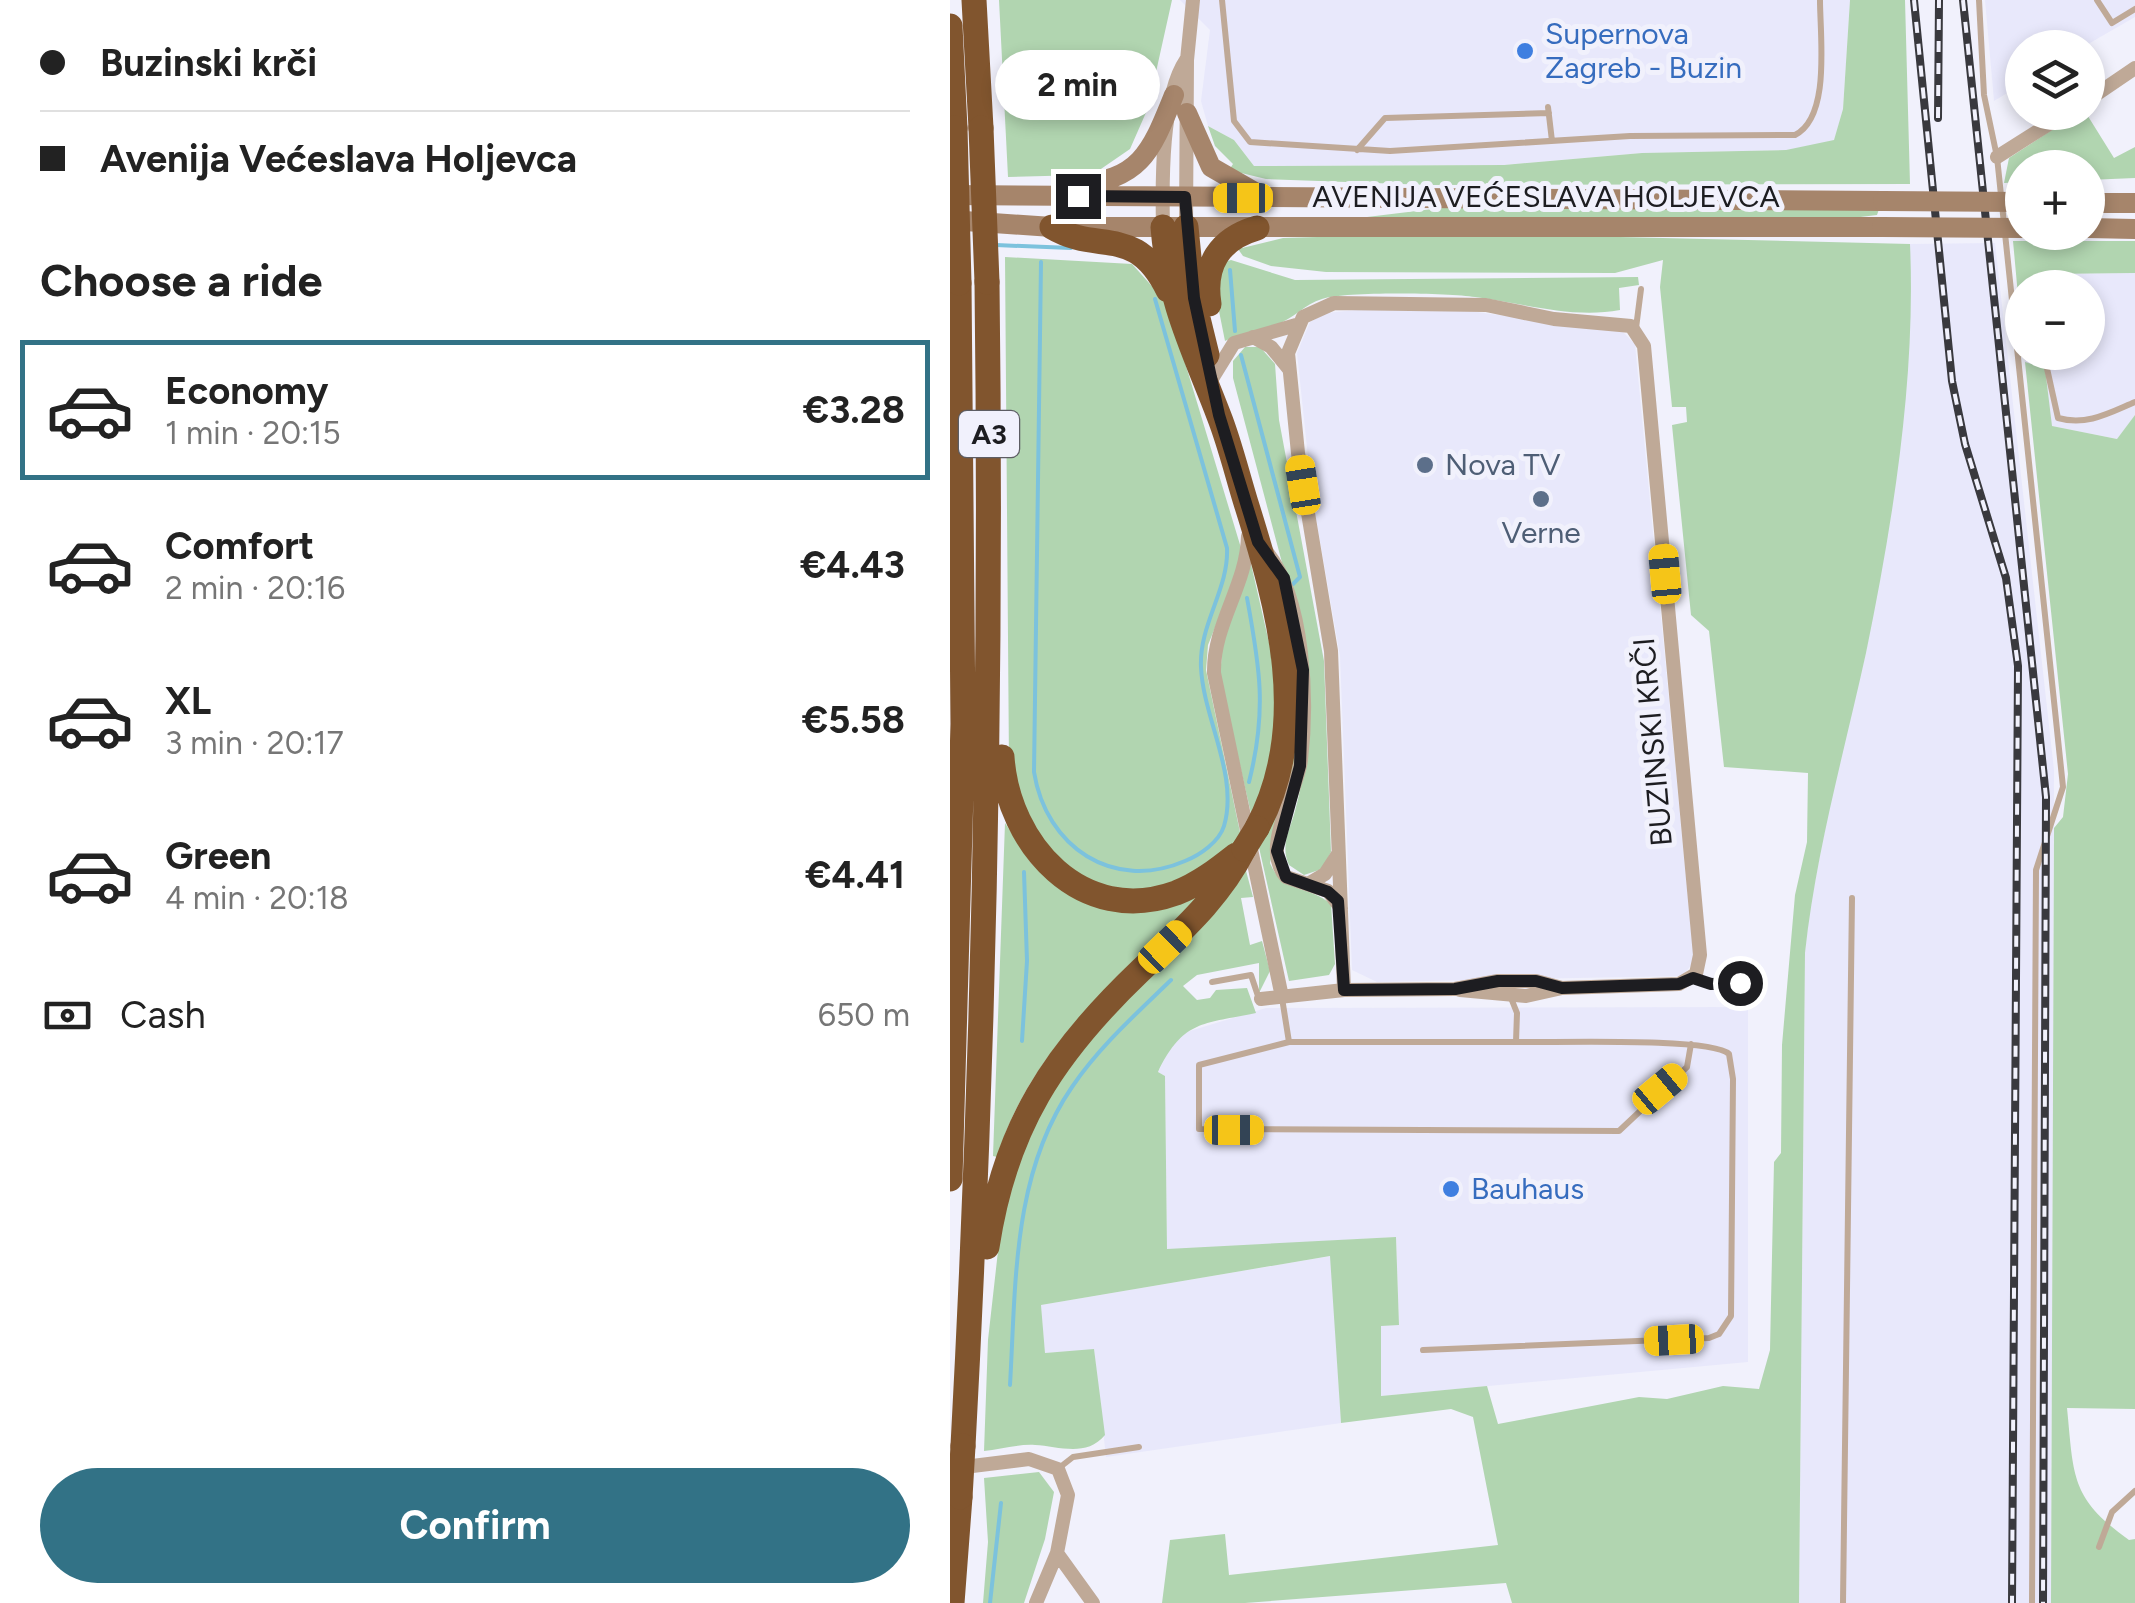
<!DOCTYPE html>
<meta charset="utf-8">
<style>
body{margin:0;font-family:Figtree,sans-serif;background:#f2f2f2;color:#222;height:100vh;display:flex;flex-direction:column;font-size:38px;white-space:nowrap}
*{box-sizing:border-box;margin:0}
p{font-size:32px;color:#767676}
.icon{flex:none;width:55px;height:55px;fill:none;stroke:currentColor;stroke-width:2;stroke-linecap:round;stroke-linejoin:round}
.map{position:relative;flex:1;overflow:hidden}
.details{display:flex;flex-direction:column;background:#fff;width:950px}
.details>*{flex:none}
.banner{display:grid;align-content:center;height:220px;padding:0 40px;background:#fff}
.tools{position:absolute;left:1055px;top:30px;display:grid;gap:20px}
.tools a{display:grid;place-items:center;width:100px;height:100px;border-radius:50%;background:#fff;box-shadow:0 5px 15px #0003;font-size:50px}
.end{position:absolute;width:45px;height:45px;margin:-22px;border:12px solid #1d1d21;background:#fff;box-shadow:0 0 0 5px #fff}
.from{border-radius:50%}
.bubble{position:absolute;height:70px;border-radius:35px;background:#fff;box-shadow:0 5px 15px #0003;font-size:32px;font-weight:700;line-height:70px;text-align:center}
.car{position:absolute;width:30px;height:60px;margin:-30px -15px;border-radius:12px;box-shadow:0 0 8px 2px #0007;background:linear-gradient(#f5c518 24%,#345 0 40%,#f5c518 0 76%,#345 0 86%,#f5c518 0)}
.banner b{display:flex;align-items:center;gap:35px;height:95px;font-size:38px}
.banner b+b{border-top:2px solid #e0e0e0}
.banner i{width:25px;height:25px;background:#222}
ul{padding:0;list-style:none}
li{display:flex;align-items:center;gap:30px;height:140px;margin:0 20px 15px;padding:0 20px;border:5px solid transparent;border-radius:0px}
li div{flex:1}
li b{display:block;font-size:38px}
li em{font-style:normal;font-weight:700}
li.current{border-color:#327286}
li>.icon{width:90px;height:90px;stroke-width:1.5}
h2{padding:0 40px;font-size:45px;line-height:120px}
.pay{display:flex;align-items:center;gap:25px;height:110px;padding:0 40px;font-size:38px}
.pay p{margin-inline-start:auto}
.action{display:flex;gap:20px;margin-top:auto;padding:20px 40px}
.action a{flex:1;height:115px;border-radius:60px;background:#327286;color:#fff;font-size:40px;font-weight:700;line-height:115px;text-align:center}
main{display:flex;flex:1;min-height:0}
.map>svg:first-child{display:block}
.built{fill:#e8e8fb}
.green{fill:#b1d5b0}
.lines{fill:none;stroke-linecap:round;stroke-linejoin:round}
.stream{stroke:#7cc2dd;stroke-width:4}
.lane{stroke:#bfa997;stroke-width:6}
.street{stroke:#bfa997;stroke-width:14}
.secondary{stroke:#a6856b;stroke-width:20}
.highway{stroke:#81552e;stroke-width:25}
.rail-casing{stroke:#39393e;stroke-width:8}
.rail{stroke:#f1f1fc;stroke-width:4;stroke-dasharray:11;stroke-linecap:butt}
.secondary-bridge{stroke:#a6856b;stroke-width:20}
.highway-bridge{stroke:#81552e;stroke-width:25}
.route{stroke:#1d1d21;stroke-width:12}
.shop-dot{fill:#3f7fe0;stroke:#f1f1fc;stroke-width:4}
.service-dot{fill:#5c6f8a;stroke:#f1f1fc;stroke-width:4}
.labels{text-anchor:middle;stroke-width:10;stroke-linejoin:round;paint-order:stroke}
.shield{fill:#f1f1fc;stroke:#5d5d63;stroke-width:2.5}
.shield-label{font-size:28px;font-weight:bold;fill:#1d1d21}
.shop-label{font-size:30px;fill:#366cbe;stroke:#f1f1fc;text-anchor:start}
.street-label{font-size:30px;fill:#1d1d21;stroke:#f1f1fc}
.service-label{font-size:30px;fill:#4e5e75;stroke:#f1f1fc;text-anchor:start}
</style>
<main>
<section class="details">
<div class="banner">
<b><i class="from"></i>Buzinski krči</b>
<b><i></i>Avenija Većeslava Holjevca</b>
</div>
<h2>Choose a ride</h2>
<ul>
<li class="current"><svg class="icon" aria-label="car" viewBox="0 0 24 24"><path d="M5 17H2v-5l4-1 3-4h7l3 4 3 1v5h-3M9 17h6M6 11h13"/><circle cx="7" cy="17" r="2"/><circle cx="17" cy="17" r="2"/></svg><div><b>Economy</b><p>1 min · 20:15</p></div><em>€3.28</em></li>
<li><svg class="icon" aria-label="car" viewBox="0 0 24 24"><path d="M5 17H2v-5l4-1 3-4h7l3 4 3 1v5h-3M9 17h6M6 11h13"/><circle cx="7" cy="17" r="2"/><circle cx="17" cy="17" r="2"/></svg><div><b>Comfort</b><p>2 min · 20:16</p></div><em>€4.43</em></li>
<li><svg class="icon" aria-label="car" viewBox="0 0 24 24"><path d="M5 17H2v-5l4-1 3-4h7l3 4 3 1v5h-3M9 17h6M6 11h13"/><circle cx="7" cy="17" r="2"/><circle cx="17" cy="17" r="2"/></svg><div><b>XL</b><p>3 min · 20:17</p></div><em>€5.58</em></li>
<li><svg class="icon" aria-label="car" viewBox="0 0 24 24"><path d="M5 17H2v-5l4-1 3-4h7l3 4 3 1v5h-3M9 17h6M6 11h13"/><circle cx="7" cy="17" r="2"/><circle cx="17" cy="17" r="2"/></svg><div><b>Green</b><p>4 min · 20:18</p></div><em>€4.41</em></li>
</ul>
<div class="pay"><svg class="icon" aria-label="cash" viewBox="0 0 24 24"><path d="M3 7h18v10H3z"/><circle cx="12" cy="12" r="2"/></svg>Cash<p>650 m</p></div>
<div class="action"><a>Confirm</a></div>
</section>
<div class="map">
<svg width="1185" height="1603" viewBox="0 0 1185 1603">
<rect width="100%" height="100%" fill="#f1f1fc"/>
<path class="built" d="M230,0h670l-7,109 -9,32 -48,9 -144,3 -138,12 -250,1 -20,-26 -26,-14 -7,-25 9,-71z
M1035,0h150v17l-52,30 -61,1v36l-28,17z
M1045,243l59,527 -3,833h-252l6,-650 4,-40 22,-115 35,-145 29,-175 12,-111 3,-123z
M1185,273v142l-18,24 -66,-13 -6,-58 -20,-6 -1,-9 64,-1v-64l-42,-1v-13z
M406,310l113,1 154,21 12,12 59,618 -12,14 -305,6 -25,-12 -12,-314 -28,-161 -15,-142 13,-31 16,-9z
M798,1007v355l-367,34v-71l18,-1 -3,-87 -229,13 -2,-174 -7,-4 15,-30 10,-9 83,-25z
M381,1256l10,167 -235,34 -12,-107 -49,3 -4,-48z"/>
<path class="green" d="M49,0h173l-24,108 -18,41 -32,22 -15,4 -75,2z
M900,0h55l5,184 -481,1 -163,-6 -37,-9 4,-6 -18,-18 -7,-20 26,14 20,26 250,-1 138,-12 144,-3 48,-10 9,-31z
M1128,113h8l28,45 21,-11v31l-47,2v-12h-66v14l-18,1 5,-25z
M491,208l438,1 -2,6 -25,3 -485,-1z
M504,233l456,11c6,135 -17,277 -44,409 -22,100 -50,198 -61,300l-6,650h-287l-6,-20 -261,20h-83l8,-63 55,-6 4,41 269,-30 -25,-128 -22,-8 -110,14 -11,-167 -289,49 4,48 49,-4 11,86c-19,23 -47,11 -70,10 -17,-1 -35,4 -51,6l4,-111 17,-151 48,-113 192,-209 8,30 -12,1 9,47 12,-4 8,30 -11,22v-30l-62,12 -14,11 14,14 13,-2 6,-8 31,-2 9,25c-53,11 -73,7 -98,59l7,4 2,173 229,-12 3,88 -18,1v70l106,-10 11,38 141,-27 28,2 56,-13 36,3 11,-39 4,-188 7,-9 1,-108 13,-150 12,-53 1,-69 -84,-6 -15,-136 -18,-16 -19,-190 15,-3 -1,-15h-14l-12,-120 3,-27 -48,13 -289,-1 -55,-6 -28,-10 -5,-7 45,-11z
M1063,241h122v32l-89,1v13l-24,1 -1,40z
M55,257l127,7 35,39 74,245 -3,22 -30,75 -2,25 35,167 -31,33 -41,20 -69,-1 -63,-44 -28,-81z
M281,260l64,20 343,-3 1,8 -20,3 1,22c-48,9 -97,-7 -145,-13 -27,-4 -129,-6 -153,2 -17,5 -29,20 -46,26 -18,7 -34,7 -51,16l-11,-55 11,-24z
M295,347h15l15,17 4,56 45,241 7,191 -9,17 -18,6 -15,-10c-9,-20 1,-35 6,-54 14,-53 18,-103 11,-158l-73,-275v-17z
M1075,362l20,6 7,58 65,13 18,-24v994l-68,-1c7,68 3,90 62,132l6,-1v64h-84l3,-775 9,-11 5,-43z
M301,564l27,118 -4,68 -22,68 -32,-140 3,-40z
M349,702l-5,66 -24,95c11,29 40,23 61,41l4,60 -6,11 -40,6 -31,-138z
M55,823l26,40 20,19 150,12c-79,82 -169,150 -204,263l-4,-1z
M89,1472l15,20 -9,47 -21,64h-41l5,-61 -4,-64z"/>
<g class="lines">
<path class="stream" d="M46,245l75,3
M91,262l-7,510c12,75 79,120 151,89 15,-6 34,-19 39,-35 15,-51 -21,-108 -23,-159 -2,-43 28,-78 26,-119l-72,-249
M280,270l5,61
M291,355l59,222 -7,7
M297,598c13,70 20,113 2,184
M72,1041l5,-80 -3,-89
M60,1385c6,-101 2,-211 62,-298 27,-40 64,-73 99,-107
M40,1603l11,-100"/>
<path class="lane" d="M272,0l12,121 16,21 140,9 240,-15 165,-1c36,-18 25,-98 25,-135
M1029,0l5,95 13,62 66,630 -27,83 -4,733
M1147,0l15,23 23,-14
M598,107l4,34
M407,150l28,-32 164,-5
M686,328l5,-39
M1138,330l10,1
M1068,352l28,12 12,54c29,8 51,-5 77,-16
M744,979l17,5 30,-1
M262,982l39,-7 8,24
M332,998l7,44h227l1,-29 -6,-15
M339,1042l-90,23v64l420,2 68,-64 4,-23
M473,1350l286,-12 10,-4 12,-18 2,-237 -4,-25c-18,-17 -178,-11 -213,-12
M109,1468l14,-11 66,-10
M1149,1547l13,-35 23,-21
M893,1603l9,-705"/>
<path class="street" d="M1138,100l47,-32
M1047,157l71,-45
M213,227c-1,-43 -2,-130 23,-167
M236,227l1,-167 6,-60
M303,337l18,10 18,22
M263,377l21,-34 62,-18
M298,536c-1,49 -35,88 -34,137l68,324
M317,552c38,48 41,149 34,208 -4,34 -41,87 -15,117l42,14 13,17
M358,884l17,-10 13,-20
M510,990l66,6 36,-8
M311,999l83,-9 111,-1 43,-8h38l26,7 117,-4 17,-10 4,-19 -56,-609 -13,-20 -77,-7 -68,-14 -152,-2 -31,14 -15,36 10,100 33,198 13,339
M6,1468l73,-9 29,10 10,26 -11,58 36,50
M86,1603l21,-50"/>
<path class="secondary" d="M237,113l24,54 47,27
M124,185c67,-5 77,-33 100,-90
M0,195l933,6
M1138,203h47
M0,220l102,7h830
M1138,228l47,1"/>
<path class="highway" d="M24,0l7,128
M0,26l5,102
M102,227c47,28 83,-4 116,63
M213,227c6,76 30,121 56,189 11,28 18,58 27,87 33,105 66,222 11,325
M236,227l7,71 14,57
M259,304c-6,-39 10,-65 48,-76
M52,757c6,88 80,170 174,136 23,-9 41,-23 60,-38
M0,1179l13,-455 -4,-441
M37,1247c18,-120 67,-194 153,-276 39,-38 79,-72 104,-122
M13,1446c21,-388 29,-775 24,-1164
M2,1603l8,-106"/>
<g class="rail-casing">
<path id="rail" d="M964,0l38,381 13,63 41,134 12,88 -6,937
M1013,0l83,797 -3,806
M988,118l1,-118"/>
</g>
<use href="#rail" class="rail"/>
<path class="secondary-bridge" d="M933,201l139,1
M932,227l140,1"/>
<path class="highway-bridge" d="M5,128l4,155
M31,128l6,154
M294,849l13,-21
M10,1497l3,-51"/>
</g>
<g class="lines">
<path class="route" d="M128,196l107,1 9,101 25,117 39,127 26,36 19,92 -3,96 -23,85 9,26 42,15 10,9 6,89 111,-1 43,-8h38l26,7 117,-4 14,-6 18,6 29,-1"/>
</g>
<g class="shop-dot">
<circle cx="575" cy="51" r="10"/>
<circle cx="501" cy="1189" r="10"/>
</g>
<g class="service-dot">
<circle cx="475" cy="465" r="10"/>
<circle cx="591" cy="499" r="10"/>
</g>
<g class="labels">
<rect class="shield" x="9" y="411" width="60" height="46" rx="8"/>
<g class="shield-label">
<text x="39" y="444">A3</text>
</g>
<g class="shop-label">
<text x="595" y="44">Supernova<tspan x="595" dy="34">Zagreb - Buzin</tspan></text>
<text x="521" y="1199">Bauhaus</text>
</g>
<g class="street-label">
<text x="596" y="207">AVENIJA VEĆESLAVA HOLJEVCA</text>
<text transform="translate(703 742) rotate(-95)" y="10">BUZINSKI KRČI</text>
</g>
<g class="service-label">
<text x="495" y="475">Nova TV</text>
<text x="591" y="543" text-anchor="middle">Verne</text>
</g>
</g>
</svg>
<div class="tools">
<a><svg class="icon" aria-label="layers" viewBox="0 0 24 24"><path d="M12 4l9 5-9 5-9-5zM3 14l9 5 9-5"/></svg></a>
<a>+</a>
<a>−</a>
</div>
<i class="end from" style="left:790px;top:983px"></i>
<i class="end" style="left:128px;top:196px"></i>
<div class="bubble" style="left:45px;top:50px;width:165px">2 min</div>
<i class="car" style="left:293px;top:198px;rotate:270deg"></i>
<i class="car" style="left:353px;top:485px;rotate:351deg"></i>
<i class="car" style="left:715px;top:574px;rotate:355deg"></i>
<i class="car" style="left:215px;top:947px;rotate:46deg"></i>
<i class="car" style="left:710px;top:1089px;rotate:50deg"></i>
<i class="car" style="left:284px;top:1130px;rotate:90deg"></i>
<i class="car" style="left:724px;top:1340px;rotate:267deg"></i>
</div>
</main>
